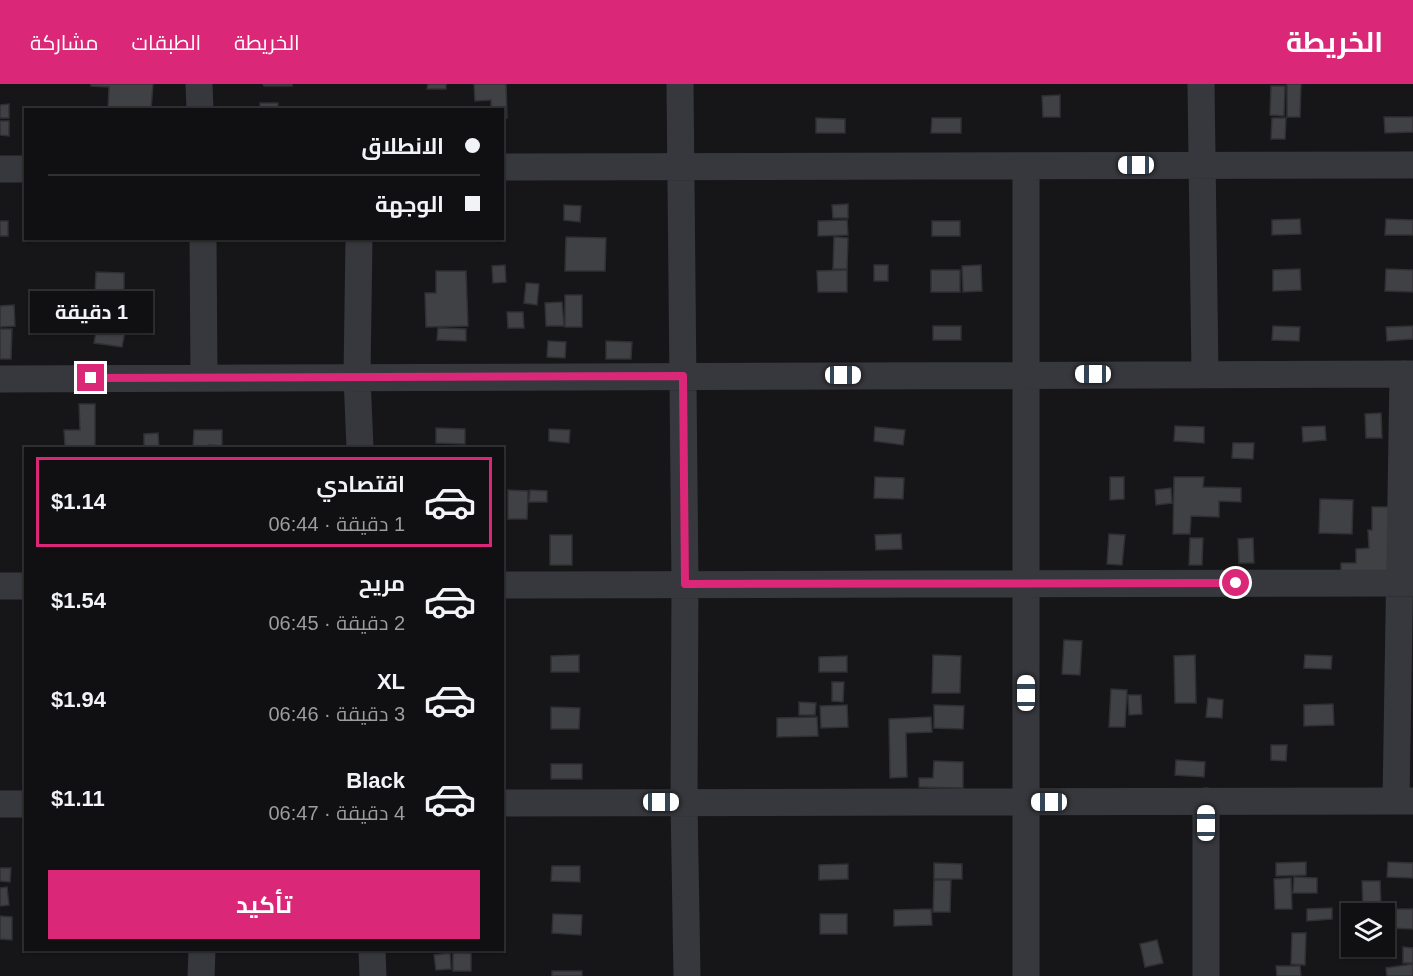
<!DOCTYPE html>
<html lang="ar">
<meta charset="utf-8">
<style>
body{margin:0;font-family:Helvetica,Cairo,sans-serif;background:#19191b;color:#f1f3f6;direction:rtl;height:100vh;display:flex;flex-direction:column;font-size:22px;white-space:nowrap}
*{box-sizing:border-box;margin:0}
p{font-size:20px;color:#9c9d9f}
.icon{flex:none;width:33px;height:33px;fill:none;stroke:currentColor;stroke-width:2;stroke-linecap:round;stroke-linejoin:round}
.map{position:relative;flex:1;overflow:hidden;direction:ltr}
.drawer{position:absolute;left:24px;top:363px;width:480px;height:504px;display:flex;flex-direction:column;background:#101012;border-radius:0px;box-shadow:0 2px 4px #0004,0 0 0 2px #303032;direction:rtl}
.drawer>*{flex:none}
.guide{position:absolute;left:24px;top:24px;width:480px;height:132px;border-radius:0px;box-shadow:0 2px 4px #0004,0 0 0 2px #303032;direction:rtl;display:grid;align-content:center;height:132px;padding:0 24px;background:#101012}
.controls{position:absolute;left:1341px;top:819px;display:grid;gap:12px}
.controls a{display:grid;place-items:center;width:54px;height:54px;border-radius:0px;background:#101012;box-shadow:0 2px 4px #0004,0 0 0 2px #303032;font-size:30px}
.end{position:absolute;width:27px;height:27px;margin:-14px;border:8px solid #db2777;background:#fff;box-shadow:0 0 0 3px #fff}
.from{border-radius:50%}
.bubble{position:absolute;height:42px;border-radius:0px;background:#101012;box-shadow:0 2px 4px #0004,0 0 0 2px #303032;font-size:20px;font-weight:700;line-height:42px;text-align:center;direction:rtl}
.car{position:absolute;width:18px;height:36px;margin:-18px -9px;border-radius:8px;box-shadow:0 0 4px 2px #0007;background:linear-gradient(#fff 24%,#345 0 40%,#fff 0 76%,#345 0 86%,#fff 0)}
.guide b{display:flex;align-items:center;gap:21px;height:57px;font-size:22px}
.guide b+b{border-top:2px solid #303032}
.guide i{width:15px;height:15px;background:#f1f3f6}
ul{padding:10px 0 0;list-style:none}
li{display:flex;align-items:center;gap:18px;height:90px;margin:0 12px 9px;padding:0 12px;border:3px solid transparent;border-radius:0px}
li div{flex:1}
li b{display:block;font-size:22px}
li em{font-style:normal;font-weight:700}
li.active{border-color:#db2777}
li>.icon{width:54px;height:54px;stroke-width:1.5}
.button{display:flex;gap:12px;margin-top:auto;padding:12px 24px}
.button a{flex:1;height:69px;border-radius:0px;background:#db2777;color:#fff;font-size:24px;font-weight:700;line-height:69px;text-align:center}
header{display:flex;align-items:center;gap:36px;box-sizing:border-box;height:84px;padding:0 30px;background:#db2777;color:#fff}
header strong{font-size:28px}
nav{display:flex;gap:33px;margin-inline-start:auto;font-size:21px}
.map>svg:first-child{display:block}
.building{fill:#404145;stroke:#303034;stroke-width:1.5}
.lines{fill:none;stroke-linecap:round;stroke-linejoin:round}
.minor{stroke:#37383d;stroke-width:27}
.route{stroke:#db2777;stroke-width:8}
</style>
<header>
<strong>الخريطة</strong>
<nav><a>الخريطة</a><a>الطبقات</a><a>مشاركة</a></nav>
</header>
<div class="map">
<svg width="1413" height="892" viewBox="0 0 1413 892">
<rect width="100%" height="100%" fill="#161618"/>
<path class="building" d="M91,0h62l-2,26h-43l1,-23 -18,-1z
M263,0h29v2h-28z
M428,0h18v5h-19z
M474,0h32l1,34h-5v-8h-11v-10l-16,1z
M1287,0h14l-1,33h-13z
M1271,2h14l-1,30 -14,-1z
M1060,11v22h-17l-1,-21z
M260,19h18v7h-18z
M9,20v14h-9v-13z
M1384,33h29v15l-28,1z
M816,34l29,1v14h-29z
M932,34h29v15h-30z
M1272,34h14l-1,21h-14z
M0,37h9v15l-9,-1z
M848,120v14h-15l-1,-13z
M564,121l17,1 -1,16 -16,-2z
M1300,135l1,15 -29,1v-15z
M1386,135l27,1v15h-28z
M847,136l1,15 -30,1v-15z
M0,137h8v15h-8z
M932,137h28v15h-28z
M566,153l40,1 -1,33h-40z
M834,153l14,1 -1,31h-14z
M505,181l1,17 -13,1 -1,-17z
M874,181h14v16h-14z
M981,181l1,26 -19,1 -1,-26z
M1300,185l1,21 -28,1v-21z
M1386,185l27,1v22l-28,-1z
M847,186v22h-29l-1,-21z
M931,186h29v22h-29z
M436,187h30l2,55 -42,1 -1,-34h11z
M96,188l28,1v22h-29z
M526,199l13,1 -2,21 -13,-2z
M565,211h17v32h-17z
M562,218l2,24h-18l-1,-23z
M14,221l1,21 -15,1v-21z
M507,228h16l1,16h-16z
M97,242l28,5 -3,16 -28,-4z
M933,242h28v14h-28z
M1273,242l27,1 -1,14 -27,-1z
M1413,242v13l-26,2 -1,-14z
M438,244l28,1v12l-29,-1z
M0,245h12l-1,30h-11z
M548,257l18,1 -1,16 -18,-1z
M606,257l26,1 -1,17h-25z
M79,320h16v44h-15v-2h-15l-1,-16h16z
M1381,329l1,25h-16l-1,-24z
M1175,342l29,1v16l-30,-2z
M1325,342l1,14 -23,2 -1,-15z
M875,343l30,3 -2,15 -29,-4z
M436,344l29,1v15l-29,-1z
M549,345l21,1 -1,13 -20,-2z
M194,346h28v16l-13,-1v3h-16z
M158,349l1,15h-15v-14z
M1233,359h21l-1,16 -21,-1z
M875,393l29,1 -1,21 -29,-1z
M1110,393h14v22l-14,1z
M1174,393h30l-1,10 38,1v14l-22,-1v16l-28,-1 -1,18h-17z
M1171,404l1,15 -16,2 -1,-15z
M508,406l20,1 -1,28h-19z
M530,406l17,1v11h-18z
M1320,415l33,1 -1,34 -33,-1z
M1372,423h19l2,66 -52,1v-11h15v-14l13,-1 -1,-18h4z
M901,450l1,15 -26,1 -1,-15z
M1109,450l16,1 -3,30 -15,-1z
M550,451h22v30h-22z
M1190,454h13l-1,27h-13z
M1253,454l1,25h-15l-1,-24z
M1064,556l18,1 -2,34 -18,-1z
M579,571v17h-28v-16z
M933,571l28,1 -1,37h-28z
M1195,571l1,48h-21l-1,-47z
M1305,571l27,1 -1,13 -27,-1z
M847,572v16h-28v-15z
M832,598h12l-1,20 -11,-1z
M1111,605l16,1 -2,37h-16z
M1128,611h13l1,19 -13,1z
M1208,614l15,2 -1,18 -16,-1z
M799,618l17,1 -1,12h-16z
M1333,620l1,21 -30,1v-21z
M847,621l1,22 -27,1 -1,-22z
M934,621l30,1 -1,23 -29,-1z
M551,623l29,1 -1,21h-28z
M817,633l1,19 -41,1v-19z
M931,633l1,15 -26,1 1,44 -17,1 -1,-59z
M1271,661h16l-1,16 -15,-1z
M1176,676l29,2 -1,15 -29,-2z
M934,677l29,1v26l-44,-1v-9h14z
M551,680h31v15h-31z
M1306,778v13l-30,1v-13z
M1388,778l25,1v15l-26,-1z
M934,779l28,1v15h-28z
M848,780v15l-29,1v-15z
M552,782h28v16l-29,-1z
M0,784h11l-1,14 -10,-1z
M1294,793l23,1v15h-24z
M1291,794l1,31h-17l-1,-30z
M934,796h17l-1,32h-17z
M1362,797h18l1,26h-18z
M7,803l2,18 -9,1v-18z
M1332,824v11l-25,2v-12z
M931,825l1,16 -38,1v-16z
M1388,825h25v20l-25,-1z
M553,830l29,1 -1,20 -29,-2z
M820,830h27v20h-27z
M0,832l12,1v23l-12,-1z
M1292,849h14l-1,32 -14,-1z
M1157,856l6,23 -18,4 -5,-23z
M1403,863l10,1v15h-10z
M450,869l1,16 -15,1 -2,-15z
M453,869h18v18h-18z
M1413,880v12h-26l-1,-8z
M1276,882h24l1,10h-24z
M552,887h30v5h-30z"/>
<g class="lines">
<path class="minor" d="M199,0l1,26
M680,0l5,500 -1,218 3,174
M1201,0l4,290
M1026,82v810
M502,83l911,-2
M0,85h26
M203,154l1,140
M359,154l-2,139 3,71
M0,295l1413,-5
M502,501l911,-2
M0,502h26
M1206,717v175
M1396,717l7,-427
M502,719l911,-2
M0,720h26
M372,866l1,26
M201,892l1,-26"/>
</g>
<g class="lines">
<path class="route" d="M91,294l592,-2 2,208 551,-1"/>
</g>
</svg>
<div class="controls">
<a><svg class="icon" aria-label="layers" viewBox="0 0 24 24"><path d="M12 4l9 5-9 5-9-5zM3 14l9 5 9-5"/></svg></a>
</div>
<i class="end from" style="left:1236px;top:499px"></i>
<i class="end" style="left:91px;top:294px"></i>
<div class="bubble" style="left:30px;top:207px;width:123px">1 دقيقة</div>
<i class="car" style="left:1136px;top:81px;rotate:270deg"></i>
<i class="car" style="left:1093px;top:290px;rotate:270deg"></i>
<i class="car" style="left:843px;top:291px;rotate:90deg"></i>
<i class="car" style="left:1026px;top:609px;rotate:0deg"></i>
<i class="car" style="left:661px;top:718px;rotate:90deg"></i>
<i class="car" style="left:1049px;top:718px;rotate:270deg"></i>
<i class="car" style="left:1206px;top:739px;rotate:0deg"></i>
<div class="guide">
<b><i class="from"></i>الانطلاق</b>
<b><i></i>الوجهة</b>
</div>
<section class="drawer">
<ul>
<li class="active"><svg class="icon" aria-label="car" viewBox="0 0 24 24"><path d="M5 17H2v-5l4-1 3-4h7l3 4 3 1v5h-3M9 17h6M6 11h13"/><circle cx="7" cy="17" r="2"/><circle cx="17" cy="17" r="2"/></svg><div><b>اقتصادي</b><p>1 دقيقة · 06:44</p></div><em>$1.14</em></li>
<li><svg class="icon" aria-label="car" viewBox="0 0 24 24"><path d="M5 17H2v-5l4-1 3-4h7l3 4 3 1v5h-3M9 17h6M6 11h13"/><circle cx="7" cy="17" r="2"/><circle cx="17" cy="17" r="2"/></svg><div><b>مريح</b><p>2 دقيقة · 06:45</p></div><em>$1.54</em></li>
<li><svg class="icon" aria-label="car" viewBox="0 0 24 24"><path d="M5 17H2v-5l4-1 3-4h7l3 4 3 1v5h-3M9 17h6M6 11h13"/><circle cx="7" cy="17" r="2"/><circle cx="17" cy="17" r="2"/></svg><div><b>XL</b><p>3 دقيقة · 06:46</p></div><em>$1.94</em></li>
<li><svg class="icon" aria-label="car" viewBox="0 0 24 24"><path d="M5 17H2v-5l4-1 3-4h7l3 4 3 1v5h-3M9 17h6M6 11h13"/><circle cx="7" cy="17" r="2"/><circle cx="17" cy="17" r="2"/></svg><div><b>Black</b><p>4 دقيقة · 06:47</p></div><em>$1.11</em></li>
</ul>
<div class="button"><a>تأكيد</a></div>
</section>
</div>
